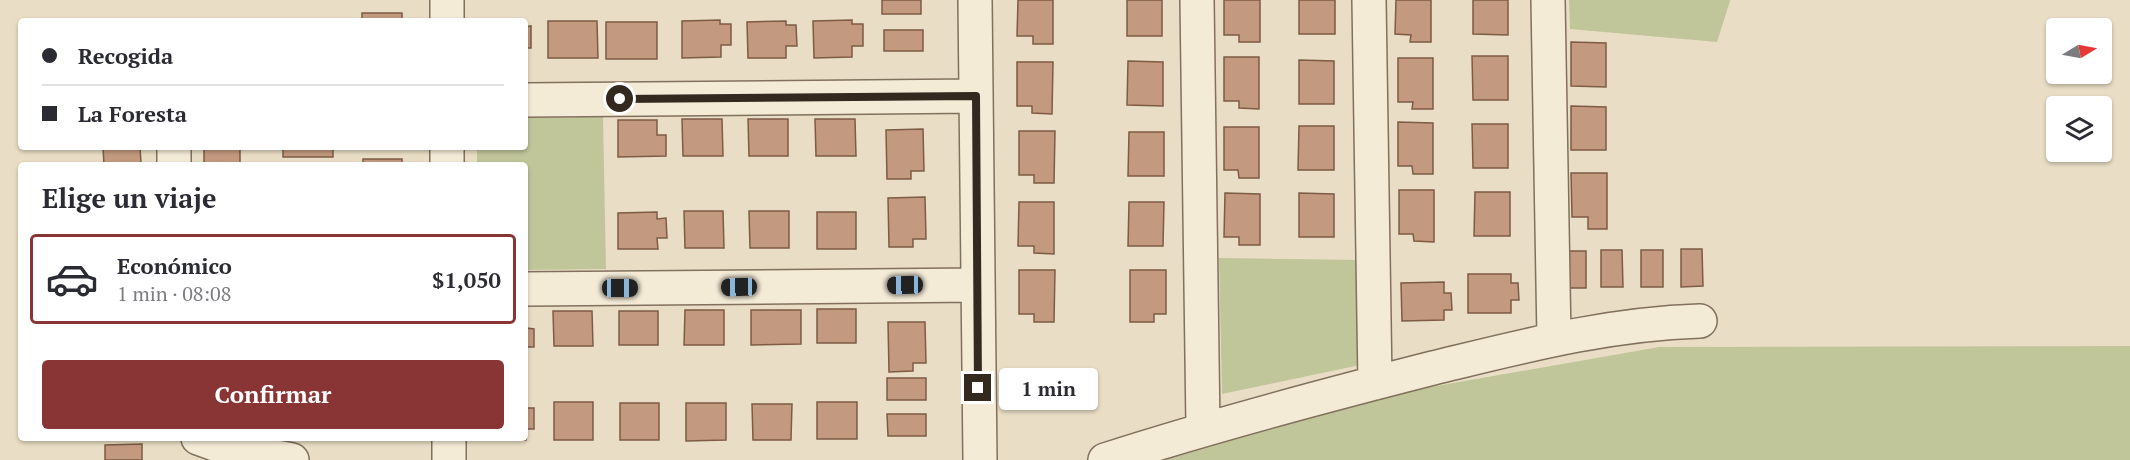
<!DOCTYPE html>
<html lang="es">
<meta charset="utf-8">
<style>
body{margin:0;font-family:"PT Serif",serif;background:#f7f7f7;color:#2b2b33;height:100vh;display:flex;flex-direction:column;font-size:22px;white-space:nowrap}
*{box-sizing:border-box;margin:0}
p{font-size:20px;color:#7c7c81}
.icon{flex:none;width:33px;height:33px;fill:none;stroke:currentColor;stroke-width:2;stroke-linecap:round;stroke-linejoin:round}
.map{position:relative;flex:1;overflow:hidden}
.panel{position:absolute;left:18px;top:162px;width:510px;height:279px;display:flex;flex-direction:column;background:#fff;border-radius:6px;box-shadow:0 2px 4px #0004}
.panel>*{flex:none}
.guide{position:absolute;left:18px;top:18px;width:510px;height:132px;border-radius:6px;box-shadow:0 2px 4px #0004;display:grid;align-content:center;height:132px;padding:0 24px;background:#fff}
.needle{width:39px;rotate:80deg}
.tools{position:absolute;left:2046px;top:18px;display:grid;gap:12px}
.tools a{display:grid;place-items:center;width:66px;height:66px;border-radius:6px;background:#fff;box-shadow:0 2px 4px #0004;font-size:30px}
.end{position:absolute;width:27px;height:27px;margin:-14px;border:8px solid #33291f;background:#fff;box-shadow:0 0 0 3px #fff}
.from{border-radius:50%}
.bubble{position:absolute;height:42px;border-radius:6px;background:#fff;box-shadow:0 2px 4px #0004;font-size:20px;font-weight:800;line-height:42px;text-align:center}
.car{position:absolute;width:18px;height:36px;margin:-18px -9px;border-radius:8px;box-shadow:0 0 4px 2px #0007;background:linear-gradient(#222 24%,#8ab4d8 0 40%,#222 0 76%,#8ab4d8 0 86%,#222 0)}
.guide b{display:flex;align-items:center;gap:21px;height:57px;font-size:22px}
.guide b+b{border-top:2px solid #e1e1e2}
.guide i{width:15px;height:15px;background:#2b2b33}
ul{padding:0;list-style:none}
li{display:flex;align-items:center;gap:18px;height:90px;margin:0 12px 9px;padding:0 12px;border:3px solid #e1e1e2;border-radius:6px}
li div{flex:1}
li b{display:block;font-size:22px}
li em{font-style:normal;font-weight:800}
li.active{border-color:#893435}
li>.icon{width:54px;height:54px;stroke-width:1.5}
h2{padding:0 24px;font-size:27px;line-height:72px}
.primary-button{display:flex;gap:12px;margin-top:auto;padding:12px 24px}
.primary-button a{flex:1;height:69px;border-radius:6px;background:#893435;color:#fff;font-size:24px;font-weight:800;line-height:69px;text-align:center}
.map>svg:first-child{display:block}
.green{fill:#c1c59a}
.building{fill:#c39a7f;stroke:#7e5b45;stroke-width:1.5}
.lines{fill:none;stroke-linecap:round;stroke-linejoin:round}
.street-casing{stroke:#81705d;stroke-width:36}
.street{stroke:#f4ebd7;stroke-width:33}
.route{stroke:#33291f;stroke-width:8}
</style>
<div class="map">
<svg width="2130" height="460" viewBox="0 0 2130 460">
<rect width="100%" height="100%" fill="#e9dec5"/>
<path class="green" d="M1569,0h161v1l-13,41 -147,-13z
M603,117l3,152 -81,1v-105h-48v-18h48v-29z
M1219,258l143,2 -2,105 -138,29z
M2130,346v114h-991l212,-59 308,-54z"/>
<path class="building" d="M882,0h39v14h-39z
M1018,0h35v44h-20v-8h-16z
M1127,0h35v36h-35z
M1224,0h36v42h-21v-7h-15z
M1299,0h36v34h-36z
M1396,0h35v42h-21l1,-7 -16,-1z
M1473,0h35v35l-35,-1z
M362,13h40v8h-40z
M720,20v4h11v21h-10v12l-39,1v-37z
M852,20v4h11v22h-11v11l-38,1 -1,-37z
M548,21h49l1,37h-50z
M786,21v4h10l1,21h-11v12h-38l-1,-36z
M606,22h51v37h-51z
M531,26v22h-6v-21z
M884,30h39v21h-39z
M1571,42l35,1v44l-35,-1z
M1472,56h36v44h-35z
M1224,57h35v52l-20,-1v-7h-15z
M1398,58h35v51h-21l1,-7h-15z
M1299,60l35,1v43h-35z
M1128,61l35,1v44l-36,-1z
M1017,62h36l-1,52 -20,-1v-7h-15z
M1571,106l35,1v43h-35z
M682,119h40l1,37h-40z
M748,119h40v37h-39z
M815,119h40l1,37h-40z
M618,120h39v15h9v21l-48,1z
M1398,122l35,1v51h-20l-1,-8h-14z
M1472,124h36v44h-35z
M1299,126h35v44h-36z
M1224,127h35v51h-20l-1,-8h-14z
M923,129l1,42h-13v8h-24l-1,-49z
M1019,131h36l-1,52h-20v-8h-15z
M1129,132h35v44h-36z
M103,147h37l1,16 -37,2z
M204,147h36v18h-36z
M283,147h50v10h-50z
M363,147h39v1h-39z
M363,159h39v6h-39z
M1571,173h36v56h-19v-12h-16z
M1399,190h35v52l-20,-1 -1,-7h-14z
M1475,192h35v44h-36z
M1225,193l35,1v51h-21v-8h-15z
M1299,193l35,1v43h-35z
M925,197l1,42h-13v8h-24l-1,-49z
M1019,202h35v52l-20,-1v-7h-16z
M1129,202h35l-1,44h-35z
M684,211h39l1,37h-39z
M749,211h40v37h-39z
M657,212v7l9,-1 1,20h-10l1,11h-40v-36z
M817,212h39v37h-39z
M1681,249h21l1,37 -22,1z
M1601,250h21l1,37h-22z
M1641,250h22v37h-22z
M1564,251h22v37h-21z
M1019,270h36l-1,52h-20v-8h-15z
M1130,270h36v44h-12v8h-24z
M1468,274h43v9h7l1,17h-8v13h-43z
M1444,282v11h7l1,17h-8v10l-42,1 -1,-38z
M525,309h2v19l7,1v18h-9z
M817,309h39v34h-39z
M685,310h39v35h-40z
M751,310h50v34l-50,1z
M553,311h39l1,35h-39z
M619,311h39v34h-39z
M888,322h37l1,41h-13v8l-24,1z
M887,378h39v22h-39z
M554,402h39v38h-39z
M817,402h40v37h-40z
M525,403l1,5h8v21h-8v11l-39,-1 38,-1z
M620,403h39v37h-39z
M686,403h40v37l-40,1z
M752,404h40l-1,36h-38z
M887,414h39v22h-38z
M142,444v16h-37v-15z"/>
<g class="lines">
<g class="street-casing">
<path id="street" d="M447,0v21
M975,0l5,460
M1197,0l6,428
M1369,0l6,383
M1548,0l6,339
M525,100l451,-4
M174,147v18
M447,147v18
M525,289l452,-4
M198,438l25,9 69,13
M449,438v22
M1105,460c108,-35 218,-64 328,-92 91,-22 173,-44 267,-47"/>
</g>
<use href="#street" class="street"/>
</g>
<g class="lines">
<path class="route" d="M620,99l356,-3 2,292"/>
</g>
</svg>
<div class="tools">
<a><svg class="needle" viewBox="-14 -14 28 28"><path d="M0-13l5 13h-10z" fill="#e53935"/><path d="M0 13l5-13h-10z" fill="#7c7c81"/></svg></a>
<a><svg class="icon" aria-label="layers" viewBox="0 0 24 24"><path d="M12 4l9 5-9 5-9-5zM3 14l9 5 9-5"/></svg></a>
</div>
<i class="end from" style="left:620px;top:99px"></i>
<i class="end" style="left:978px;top:388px"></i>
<div class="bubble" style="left:999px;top:368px;width:99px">1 min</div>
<i class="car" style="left:905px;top:285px;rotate:269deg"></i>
<i class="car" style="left:739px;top:287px;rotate:269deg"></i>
<i class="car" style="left:620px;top:288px;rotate:90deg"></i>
<div class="guide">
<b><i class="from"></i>Recogida</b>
<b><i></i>La Foresta</b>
</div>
<section class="panel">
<h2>Elige un viaje</h2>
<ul>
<li class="active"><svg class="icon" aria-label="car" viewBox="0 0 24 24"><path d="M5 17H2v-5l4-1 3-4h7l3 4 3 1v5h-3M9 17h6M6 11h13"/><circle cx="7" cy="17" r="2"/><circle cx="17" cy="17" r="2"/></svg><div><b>Económico</b><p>1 min · 08:08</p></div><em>$1,050</em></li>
</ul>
<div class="primary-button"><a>Confirmar</a></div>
</section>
</div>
